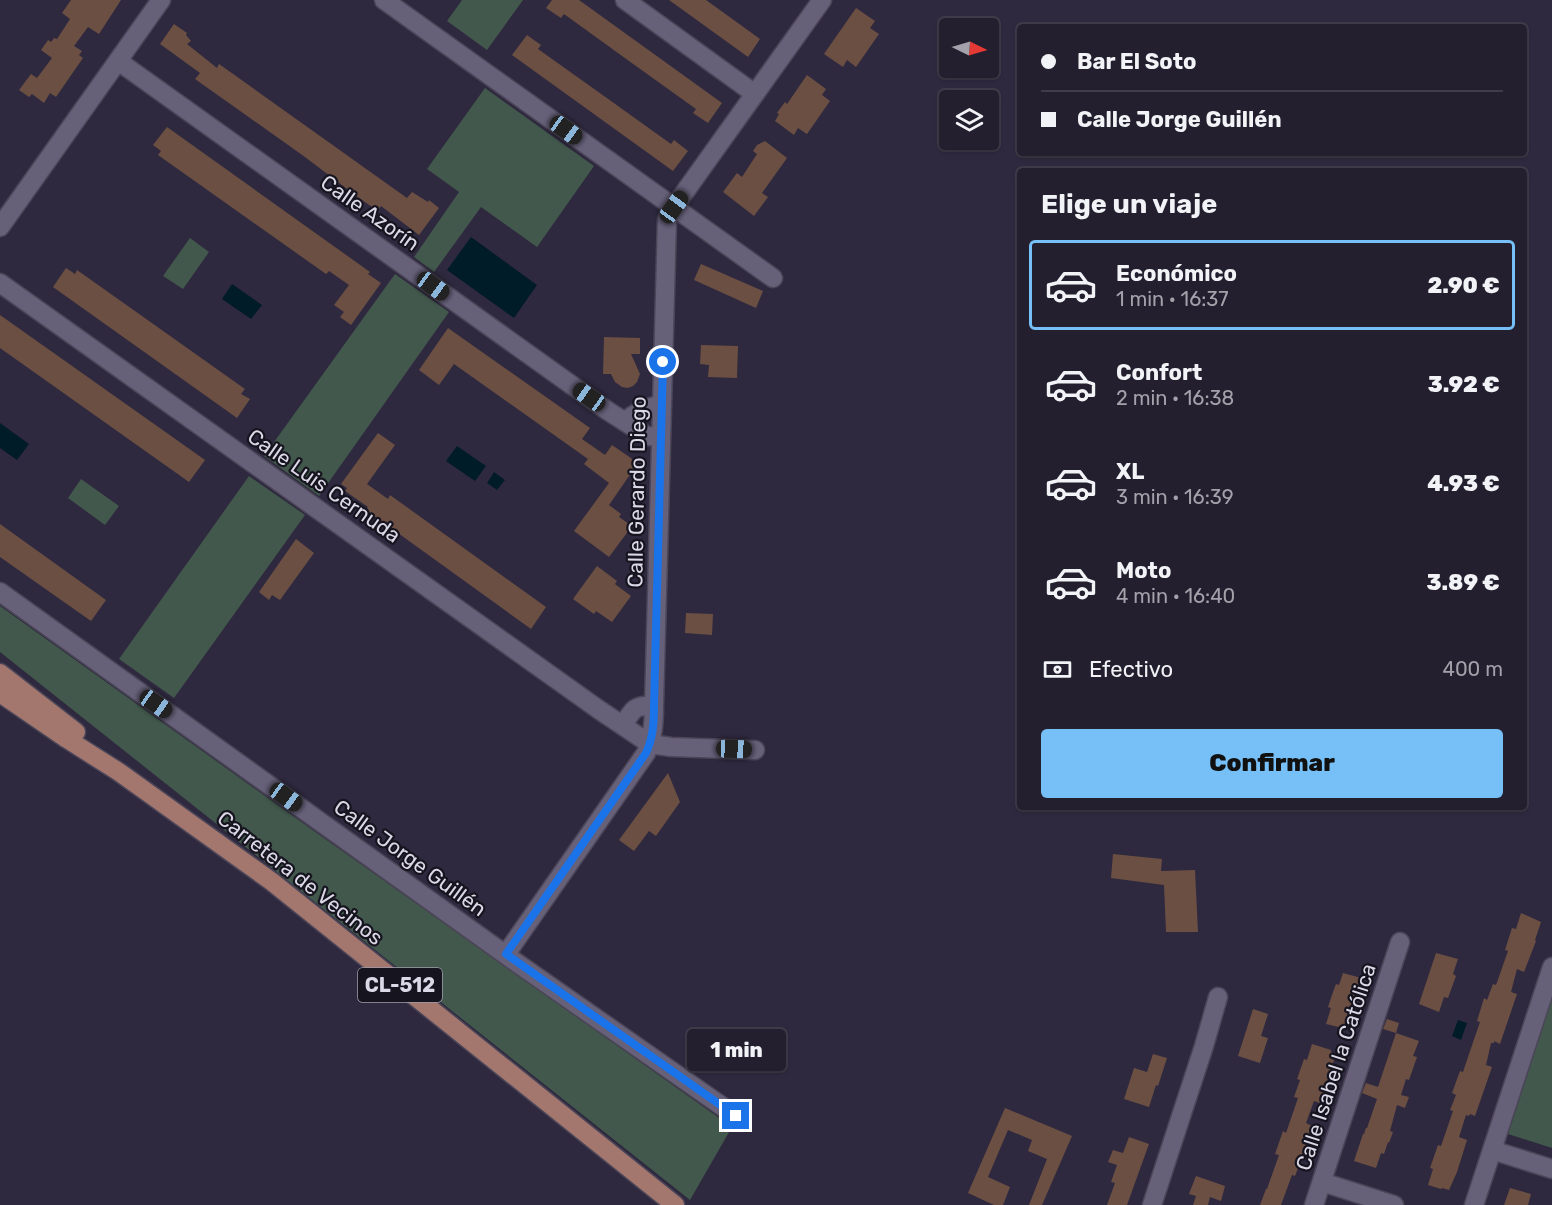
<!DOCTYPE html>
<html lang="es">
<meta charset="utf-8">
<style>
body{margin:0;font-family:Rubik,sans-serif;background:#2f2c3b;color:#f1f3f6;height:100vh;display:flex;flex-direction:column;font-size:22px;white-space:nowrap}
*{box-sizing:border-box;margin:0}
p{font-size:20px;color:#a3a2aa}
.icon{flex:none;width:33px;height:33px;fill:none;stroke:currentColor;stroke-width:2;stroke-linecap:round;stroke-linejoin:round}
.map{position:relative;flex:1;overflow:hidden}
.sheet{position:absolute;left:1017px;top:168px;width:510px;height:642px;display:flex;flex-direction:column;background:#231f2f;border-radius:6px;box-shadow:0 2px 4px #0004,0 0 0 2px #403d4b}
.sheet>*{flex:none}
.guide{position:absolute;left:1017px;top:24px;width:510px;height:132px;border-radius:6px;box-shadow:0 2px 4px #0004,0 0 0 2px #403d4b;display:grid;align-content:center;height:132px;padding:0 24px;background:#231f2f}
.needle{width:39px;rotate:95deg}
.buttons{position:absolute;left:939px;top:18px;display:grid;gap:12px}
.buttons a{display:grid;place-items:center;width:60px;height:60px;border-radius:6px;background:#231f2f;box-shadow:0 2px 4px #0004,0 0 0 2px #403d4b;font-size:30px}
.end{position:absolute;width:27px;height:27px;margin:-14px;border:8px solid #1a73e8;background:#fff;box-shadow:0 0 0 3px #fff}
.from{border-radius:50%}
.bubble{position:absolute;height:42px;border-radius:6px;background:#231f2f;box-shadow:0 2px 4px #0004,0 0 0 2px #403d4b;font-size:20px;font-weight:800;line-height:42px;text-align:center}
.car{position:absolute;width:18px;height:36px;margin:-18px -9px;border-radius:8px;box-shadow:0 0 4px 2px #0007;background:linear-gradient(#222 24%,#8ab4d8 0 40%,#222 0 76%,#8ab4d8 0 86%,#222 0)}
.guide b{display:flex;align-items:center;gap:21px;height:57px;font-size:22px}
.guide b+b{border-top:2px solid #403d4b}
.guide i{width:15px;height:15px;background:#f1f3f6}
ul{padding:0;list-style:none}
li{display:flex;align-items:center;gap:18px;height:90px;margin:0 12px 9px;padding:0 12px;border:3px solid transparent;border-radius:6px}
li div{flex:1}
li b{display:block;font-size:22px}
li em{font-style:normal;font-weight:800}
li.current{border-color:#77bff7}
li>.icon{width:54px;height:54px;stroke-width:1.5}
h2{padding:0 24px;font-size:27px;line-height:72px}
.pay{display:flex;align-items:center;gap:15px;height:66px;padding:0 24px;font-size:22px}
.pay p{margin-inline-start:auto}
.action{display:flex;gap:12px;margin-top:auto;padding:12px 24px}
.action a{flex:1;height:69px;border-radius:6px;background:#77bff7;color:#111;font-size:24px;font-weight:800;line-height:69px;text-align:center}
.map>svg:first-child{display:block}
.green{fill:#42584c}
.water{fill:#001c28}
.building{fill:#6b4f43}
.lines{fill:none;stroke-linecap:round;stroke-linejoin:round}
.minor-casing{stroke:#4b4558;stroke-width:21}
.major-casing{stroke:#4b4558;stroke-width:21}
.minor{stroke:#666079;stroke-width:18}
.major{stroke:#a3776e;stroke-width:18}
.route{stroke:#1a73e8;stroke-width:8}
.labels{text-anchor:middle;stroke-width:4.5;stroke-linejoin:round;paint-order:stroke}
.shield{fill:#16141e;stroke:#a09dab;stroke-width:1.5}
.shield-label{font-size:20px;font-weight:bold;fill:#dbd8e7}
.street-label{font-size:21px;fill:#dbd8e7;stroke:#16141e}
</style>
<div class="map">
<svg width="1552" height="1205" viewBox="0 0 1552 1205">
<rect width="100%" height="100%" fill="#2f293f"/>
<path class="green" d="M462,0h61l-36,50 -40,-29z
M485,88l109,78 -57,81 -56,-40 -47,65 -20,-15 45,-65 -32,-23z
M190,238l19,14 -26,37 -20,-13z
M395,274l54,38 -130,184 -55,-40z
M249,476l56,39 -131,183 -55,-39z
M81,479l38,27 -14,19 -37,-27z
M0,606l314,225 418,296 -42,73 -690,-548z
M1552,998v150l-44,-14z"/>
<path class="water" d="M471,237l66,48 -23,33 -67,-48z
M232,284l30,21 -11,14 -29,-20z
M0,423l29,21 -12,16 -17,-12z
M457,446l29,20 -11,15 -29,-20z
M494,472l11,8 -8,10 -10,-7z
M1458,1020l9,3 -6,17 -9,-4z"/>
<path class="building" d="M71,0h50l-22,34 -11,-7 -14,19 8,5 -3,4 4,3 -27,39 -6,-4 -6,10 -12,-9 -3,3 -10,-7 12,-16 6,4 15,-20 -11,-8 7,-10 3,2 3,-4 3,1 13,-20 -8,-6z
M552,0h27l143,103 -14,20 -15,-10 3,-4 -67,-48 -65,-47 -3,4 -15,-10z
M669,0h37l54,39 -12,18z
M856,8l19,13 -5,7 9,6 -23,33 -9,-7 -4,7 -19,-13z
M174,24l13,9 -1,2 5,6 -4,3 30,24 2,-4 188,134 5,-6 16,10 1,-2 10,8 -20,27 -38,-29 -3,5 -19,-13 -54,-41 -110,-78 5,-6 -40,-29z
M527,35l14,10 -3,4 66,47 67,48 3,-4 14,11 -15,20 -161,-116z
M807,75l19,14 -4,6 8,6 -23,33 -9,-6 -4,7 -19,-14 4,-7 -2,-1 8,-11 2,2z
M167,127l203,145 -2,2 13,9 -30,42 -11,-8 4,-5 -10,-7 15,-20 -20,-14 -3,3 -168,-119 3,-4 -8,-6z
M765,141l22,17 -25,35 6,4 -14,19 -31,-24 14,-19 5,4 15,-23 -4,-3 4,-6z
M701,264l62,27 -7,17 -62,-28z
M66,268l9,6 2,-4 168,119 -4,5 9,5 -13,19 -184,-131z
M0,315l205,145 -16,22 -189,-134z
M448,328l142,100 -8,11 23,16 7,-10 26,18 -29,42 12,9 -2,3 13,9 -23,31 -35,-26 35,-48 -25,-19 4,-5 -134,-95 -15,21 -20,-15z
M604,337l36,1v16h-9l9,20 -3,8 -4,4 -5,2 -6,-1 -7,-5 -4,-8h-8z
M701,345l37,1 -1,32 -29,-1 1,-12 -9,-1z
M378,433l17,12 -28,39 21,15 2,-4 156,112 -15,22 -165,-119 2,-3 -23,-16 2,-3 -6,-4z
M0,524l106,76 -15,21 -91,-64z
M296,539l18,14 -34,47 -8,-5 -3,5 -10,-8z
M597,566l20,15 -2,3 16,12 -19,26 -16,-11 -2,3 -21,-15z
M686,613l27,1 -1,21 -27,-2z
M668,773l12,29 -24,34 -7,-5 -15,20 -15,-11z
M1113,854l49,5 -1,12 34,-1 3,62h-32l-2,-47 -53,-7z
M1521,913l20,9 -6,18 1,1 -12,31 -7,-3 -6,23 6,2 -17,50 -6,-3v2h-3l-5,22 6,2 -17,49 -5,-2 -1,2 -3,-1 -7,22 8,3 -10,32 -8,18 -7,-2 -1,1 -13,-4 5,-16 -3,-1 8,-23 3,1 12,-35 -3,-1 6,-15 -4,-2 8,-22 3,1 5,-15 12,-35 -3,-1 7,-23 3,2 6,-16 3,1 12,-34 -3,-1 7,-22 4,1z
M1436,953l22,6 -5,15 3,2 -8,22 -4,-1 -5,15 -20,-8z
M1343,973l22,6 -10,32h-1l-7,18 -21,-5 5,-16 -3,-1 4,-12 4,-11 3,1z
M1253,1009l15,5 -7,22 7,2 -8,25 -22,-7z
M1387,1019l12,4 -3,10 -13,-4z
M1396,1033l23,8 -6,15 4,1 -8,23 -3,-1 -5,16 8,2 -4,11 -8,-3 -7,26 3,1 -4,11 -1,-1 -4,12 -3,-1 -5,15 -22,-7 9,-27h1l2,-6h1l10,-29 -15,-6 4,-10 12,4z
M1312,1044l19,6v2l5,2 -16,49 -6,-2 -8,22 6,3 -6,18 1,1 -12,31 -3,-1 -11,30h-21l6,-16h1l12,-34 -4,-1 8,-23 3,2 12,-35 -4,-1 6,-17 -3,-1 7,-20 3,1z
M1153,1054l14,4 -9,28 -2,-1 -7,22 -25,-8 10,-31 13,4z
M1005,1108l67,28 -30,69h-13l18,-46 -19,-8 4,-11 -24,-10 -20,47 22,10 -7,18h-9l-26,-12z
M1129,1137l20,7 -22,61h-20l8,-22 -4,-1 6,-17 -9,-3 5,-12 10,3z
M1196,1176l29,10 -4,15 -11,-4 -2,8h-15l3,-9 -7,-2z
M1510,1188l21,6 -3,11h-24z"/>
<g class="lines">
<g class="minor-casing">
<path id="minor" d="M384,0l389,278
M625,0l130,94
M118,61l490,350 39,25 14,1
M0,227l161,-227
M0,283l598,426 52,35 21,3 84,3
M625,422c11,-11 22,-14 37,-18
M0,592l517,371 219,153
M623,726c9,-16 12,-22 31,-20
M506,954l140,-201c7,-15 8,-30 8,-47l13,-487 7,-12 148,-207
M1492,1150l60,19
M1322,1182l72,23
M1152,1205l52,-159 14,-49
M1314,1205l86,-263
M1474,1205l78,-238"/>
</g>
<g class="major-casing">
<path id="major" d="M0,673l76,59
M0,693l67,46 52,33 152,109 404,324"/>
</g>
<use href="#minor" class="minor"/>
<use href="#major" class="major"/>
</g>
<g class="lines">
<path class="route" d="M663,362l-9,344c0,17 -1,32 -8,47l-140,201 230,162"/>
</g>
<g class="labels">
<rect class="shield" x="358" y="968" width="84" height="34" rx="4.5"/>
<g class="shield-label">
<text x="400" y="992">CL-512</text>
</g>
<g class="street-label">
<text transform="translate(370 213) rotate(35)" y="7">Calle Azorín</text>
<text transform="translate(324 486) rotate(35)" y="7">Calle Luis Cernuda</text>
<text transform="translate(637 492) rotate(-89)" y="7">Calle Gerardo Diego</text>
<text transform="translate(410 858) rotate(36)" y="7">Calle Jorge Guillén</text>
<text transform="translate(300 878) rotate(38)" y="7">Carretera de Vecinos</text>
<text transform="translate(1336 1067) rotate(-72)" y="7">Calle Isabel la Católica</text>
</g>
</g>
</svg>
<div class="buttons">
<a><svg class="needle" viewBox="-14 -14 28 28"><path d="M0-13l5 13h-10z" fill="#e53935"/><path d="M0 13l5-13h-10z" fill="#a3a2aa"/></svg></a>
<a><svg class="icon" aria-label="layers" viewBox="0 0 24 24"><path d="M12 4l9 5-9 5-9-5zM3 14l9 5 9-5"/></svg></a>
</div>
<i class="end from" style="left:663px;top:362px"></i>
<i class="end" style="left:736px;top:1116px"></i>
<div class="bubble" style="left:687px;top:1029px;width:99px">1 min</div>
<i class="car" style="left:566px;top:130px;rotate:126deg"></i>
<i class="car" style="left:674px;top:207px;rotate:36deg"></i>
<i class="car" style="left:433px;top:286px;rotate:126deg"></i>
<i class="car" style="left:589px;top:397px;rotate:305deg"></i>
<i class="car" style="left:156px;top:704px;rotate:125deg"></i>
<i class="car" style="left:734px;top:749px;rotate:92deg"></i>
<i class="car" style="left:286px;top:797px;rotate:126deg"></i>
<div class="guide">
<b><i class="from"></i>Bar El Soto</b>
<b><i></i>Calle Jorge Guillén</b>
</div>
<section class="sheet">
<h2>Elige un viaje</h2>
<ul>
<li class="current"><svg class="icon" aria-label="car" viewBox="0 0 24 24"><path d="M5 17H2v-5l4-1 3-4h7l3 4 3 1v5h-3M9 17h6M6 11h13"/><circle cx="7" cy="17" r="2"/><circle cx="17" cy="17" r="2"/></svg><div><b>Económico</b><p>1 min · 16:37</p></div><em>2.90 €</em></li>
<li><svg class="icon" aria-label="car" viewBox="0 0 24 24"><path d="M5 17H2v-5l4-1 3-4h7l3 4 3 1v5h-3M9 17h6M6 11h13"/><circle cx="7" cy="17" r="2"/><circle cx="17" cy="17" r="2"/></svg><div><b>Confort</b><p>2 min · 16:38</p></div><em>3.92 €</em></li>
<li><svg class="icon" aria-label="car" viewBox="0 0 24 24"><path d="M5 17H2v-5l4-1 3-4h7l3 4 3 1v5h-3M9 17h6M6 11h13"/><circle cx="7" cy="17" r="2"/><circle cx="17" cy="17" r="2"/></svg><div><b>XL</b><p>3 min · 16:39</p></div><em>4.93 €</em></li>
<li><svg class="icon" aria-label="car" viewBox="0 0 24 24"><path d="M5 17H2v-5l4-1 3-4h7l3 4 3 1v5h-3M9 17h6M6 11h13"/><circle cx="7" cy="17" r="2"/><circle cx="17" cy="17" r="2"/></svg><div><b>Moto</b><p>4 min · 16:40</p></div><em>3.89 €</em></li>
</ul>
<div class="pay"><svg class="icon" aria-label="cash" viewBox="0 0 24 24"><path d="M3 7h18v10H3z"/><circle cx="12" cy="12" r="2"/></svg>Efectivo<p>400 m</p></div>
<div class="action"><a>Confirmar</a></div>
</section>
</div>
